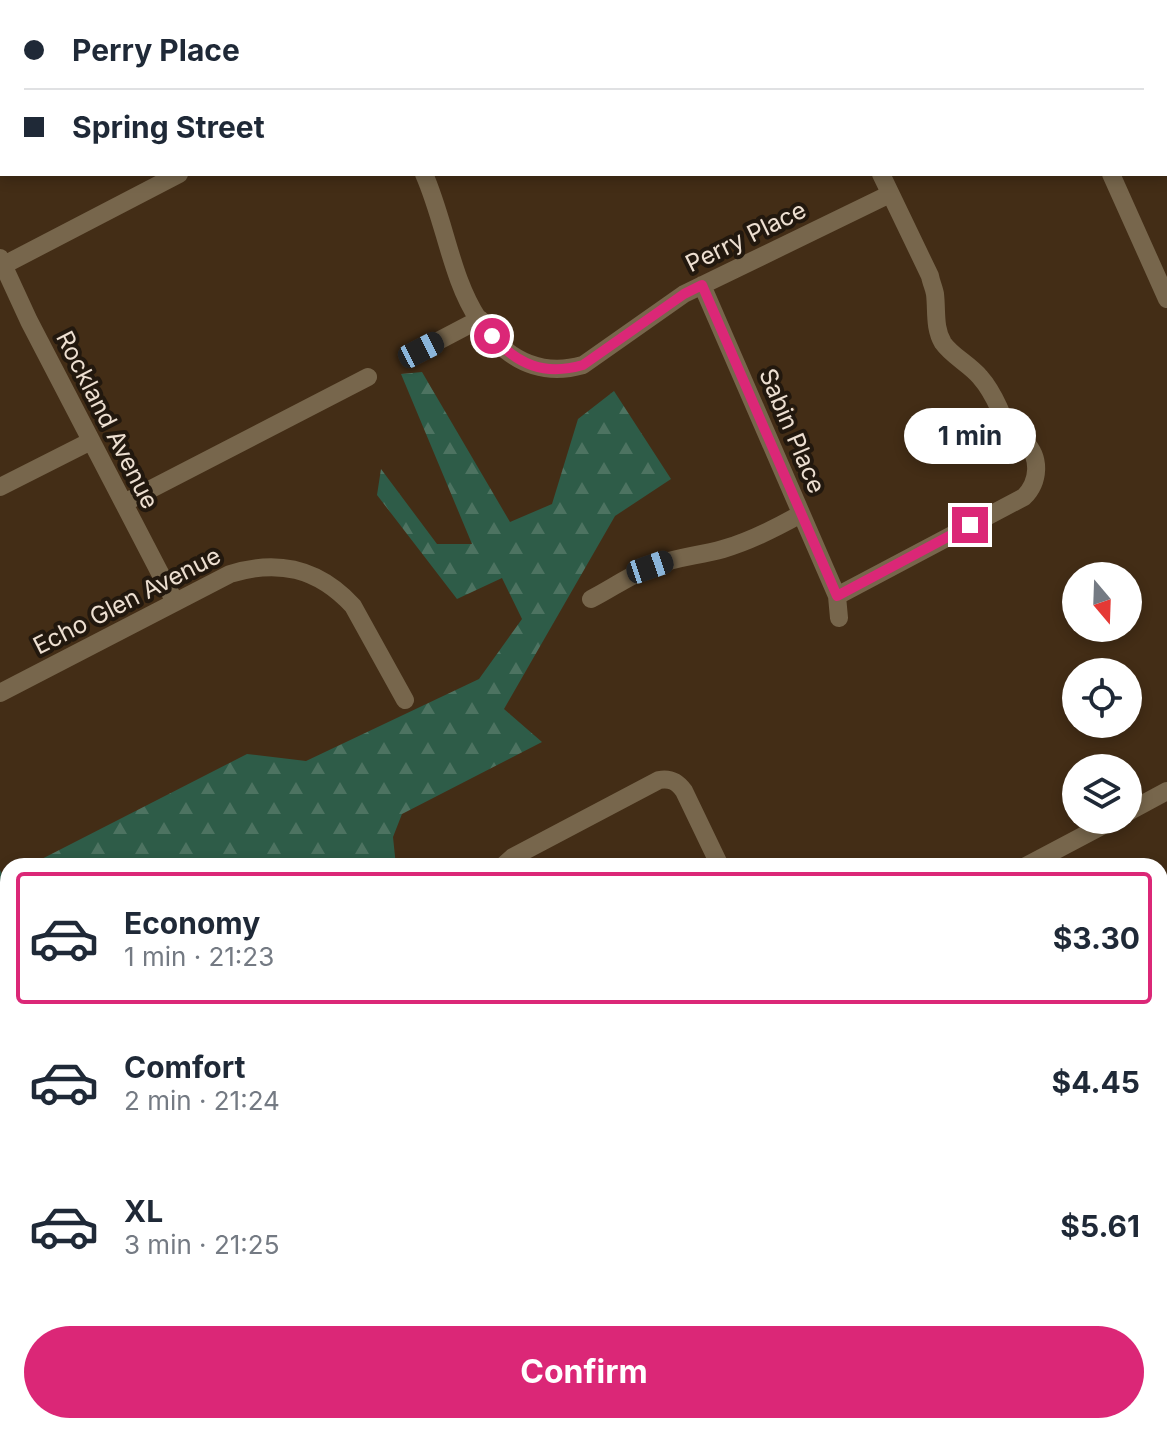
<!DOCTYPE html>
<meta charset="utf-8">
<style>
body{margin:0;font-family:Inter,sans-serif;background:#f6f6f7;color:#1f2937;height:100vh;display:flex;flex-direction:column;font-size:30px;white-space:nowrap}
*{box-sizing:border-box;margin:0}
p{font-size:26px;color:#747a83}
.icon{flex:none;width:44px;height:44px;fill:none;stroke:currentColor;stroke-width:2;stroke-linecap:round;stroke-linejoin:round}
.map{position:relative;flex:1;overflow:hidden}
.drawer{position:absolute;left:0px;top:858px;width:1168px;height:576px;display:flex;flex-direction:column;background:#fff;border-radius:24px 24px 0 0;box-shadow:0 4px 12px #0003}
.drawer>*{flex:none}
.banner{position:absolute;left:0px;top:0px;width:1168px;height:176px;box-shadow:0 4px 12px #0003;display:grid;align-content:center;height:176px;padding:0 24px;background:#fff}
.needle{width:52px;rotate:161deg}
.tools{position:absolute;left:1062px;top:562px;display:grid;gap:16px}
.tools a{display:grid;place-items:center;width:80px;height:80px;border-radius:50%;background:#fff;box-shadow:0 4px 12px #0003;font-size:40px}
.end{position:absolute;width:36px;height:36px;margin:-18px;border:10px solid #db2777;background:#fff;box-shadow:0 0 0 4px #fff}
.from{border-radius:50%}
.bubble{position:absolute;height:56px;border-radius:28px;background:#fff;box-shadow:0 4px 12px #0003;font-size:26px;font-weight:700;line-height:56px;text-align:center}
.car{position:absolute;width:24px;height:48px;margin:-24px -12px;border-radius:10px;box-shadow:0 0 6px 2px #0007;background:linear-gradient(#222 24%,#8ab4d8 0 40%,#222 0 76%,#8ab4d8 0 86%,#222 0)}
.banner b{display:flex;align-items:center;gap:28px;height:76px;font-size:30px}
.banner b+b{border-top:2px solid #e0e1e3}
.banner i{width:20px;height:20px;background:#1f2937}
ul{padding:14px 0 0;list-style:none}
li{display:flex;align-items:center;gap:24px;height:132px;margin:0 16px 12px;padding:0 8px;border:4px solid transparent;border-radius:8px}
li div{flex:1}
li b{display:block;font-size:30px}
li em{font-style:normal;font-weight:700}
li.selected{border-color:#db2777}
li>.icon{width:72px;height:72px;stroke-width:1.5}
.cta{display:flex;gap:16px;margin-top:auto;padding:16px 24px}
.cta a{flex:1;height:92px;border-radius:48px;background:#db2777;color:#fff;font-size:32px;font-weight:700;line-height:92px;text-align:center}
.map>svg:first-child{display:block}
.forest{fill:url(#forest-firs)}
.green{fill:#2e5c48}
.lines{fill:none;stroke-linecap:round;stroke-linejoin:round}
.stream{stroke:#001a22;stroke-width:4}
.path{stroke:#a08e7c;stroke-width:2;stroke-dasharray:6 6;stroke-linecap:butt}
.minor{stroke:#77664c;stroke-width:18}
.route{stroke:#db2777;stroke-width:10}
.labels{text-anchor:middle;stroke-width:8;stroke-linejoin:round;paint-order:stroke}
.street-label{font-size:24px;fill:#eddfd1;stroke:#22180e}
</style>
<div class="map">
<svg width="1167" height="1434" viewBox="0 0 1167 1434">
<defs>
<pattern id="forest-firs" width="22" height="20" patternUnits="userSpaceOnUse" patternTransform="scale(2)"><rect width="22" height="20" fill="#2e5c48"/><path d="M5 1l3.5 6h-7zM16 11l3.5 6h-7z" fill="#4d7361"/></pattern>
</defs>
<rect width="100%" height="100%" fill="#432d16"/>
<path class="forest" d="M422,372l88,150 42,-18 26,-85 36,-28 57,88 -56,37 -111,193 38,33 -140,72 -9,23 3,29h-368l219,-112 59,7 173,-82 43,-60 -20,-41 -45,21 -80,-104 4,-26 56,75h35l-71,-170z
M0,870l4,8 4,-2v550h364l-15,8h-357z
M1167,949v274l-7,-4v-266z"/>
<path class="green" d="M399,1426h449l4,8h-448z"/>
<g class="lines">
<path class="stream" d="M0,1184l8,2
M1160,1228l7,4"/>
<path class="path" d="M647,1426l4,8
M689,1426l5,8
M821,1426l7,8
M494,1434v-8"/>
<path class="minor" d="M434,0l1,2
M552,0l1,2
M753,0l1,2
M1039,0l1,2
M218,2l4,-2
M513,2l4,-2
M1166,94h1
M0,117l2,-1
M424,174c15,34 22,71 35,106 20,54 61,103 124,85l101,-71 206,-100
M1111,174l56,125
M0,258l29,63 146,281
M0,267l179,-93
M702,285l135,311 2,22
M421,350l59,-31
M0,487l91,-46
M124,503l244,-126
M837,596l187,-99c15,-15 17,-39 1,-55 -6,-6 -14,-9 -19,-16 -3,-5 -4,-12 -7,-18 -5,-11 -11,-22 -19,-31 -11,-13 -28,-21 -37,-34 -9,-15 -6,-32 -8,-49 -1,-6 -4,-12 -5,-18l-49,-102
M591,599c20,-10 39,-24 60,-32 23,-10 48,-11 72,-18 28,-8 53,-21 78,-35
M0,693l230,-119c48,-15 88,-6 123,32l52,94
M1128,812l39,-21
M503,866l10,-9 146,-77c11,-2 18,1 25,11l36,75
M1026,866l87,-46
M1160,1304l7,5
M1160,1391l7,-5
M880,1426l4,8
M977,1434h15
M1131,1434l3,-8"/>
</g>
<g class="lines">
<path class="route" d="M492,336c26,29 52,40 91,29l101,-71 18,-9 135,311 133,-71"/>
</g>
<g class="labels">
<g class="street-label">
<text transform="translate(746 237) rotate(-26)" y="8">Perry Place</text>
<text transform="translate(107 420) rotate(63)" y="8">Rockland Avenue</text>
<text transform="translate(792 431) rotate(67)" y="8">Sabin Place</text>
<text transform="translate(127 601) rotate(-27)" y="8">Echo Glen Avenue</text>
</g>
</g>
</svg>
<div class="tools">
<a><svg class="needle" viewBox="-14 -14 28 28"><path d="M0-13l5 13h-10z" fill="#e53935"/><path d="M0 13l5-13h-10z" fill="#747a83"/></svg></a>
<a><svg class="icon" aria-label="locate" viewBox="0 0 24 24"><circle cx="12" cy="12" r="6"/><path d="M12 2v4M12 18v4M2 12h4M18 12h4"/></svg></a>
<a><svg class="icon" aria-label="layers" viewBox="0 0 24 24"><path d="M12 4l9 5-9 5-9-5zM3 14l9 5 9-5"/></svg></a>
</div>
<i class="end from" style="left:492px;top:336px"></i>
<i class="end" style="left:970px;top:525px"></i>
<div class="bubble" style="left:904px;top:408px;width:132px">1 min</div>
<i class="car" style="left:421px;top:350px;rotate:63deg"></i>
<i class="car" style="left:650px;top:567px;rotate:71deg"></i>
<div class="banner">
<b><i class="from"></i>Perry Place</b>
<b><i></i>Spring Street</b>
</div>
<section class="drawer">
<ul>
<li class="selected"><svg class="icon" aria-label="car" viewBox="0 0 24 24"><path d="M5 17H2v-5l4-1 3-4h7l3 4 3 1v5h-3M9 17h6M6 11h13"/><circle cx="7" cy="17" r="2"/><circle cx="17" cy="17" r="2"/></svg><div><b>Economy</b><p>1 min · 21:23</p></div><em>$3.30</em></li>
<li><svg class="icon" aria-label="car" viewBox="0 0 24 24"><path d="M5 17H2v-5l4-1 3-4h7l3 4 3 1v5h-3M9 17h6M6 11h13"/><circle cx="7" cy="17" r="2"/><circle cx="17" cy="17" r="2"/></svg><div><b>Comfort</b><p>2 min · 21:24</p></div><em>$4.45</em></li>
<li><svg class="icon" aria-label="car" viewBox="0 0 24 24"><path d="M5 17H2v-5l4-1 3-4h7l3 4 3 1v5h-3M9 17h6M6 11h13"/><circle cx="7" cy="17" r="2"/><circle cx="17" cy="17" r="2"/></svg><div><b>XL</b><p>3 min · 21:25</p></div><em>$5.61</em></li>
</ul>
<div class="cta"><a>Confirm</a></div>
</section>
</div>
